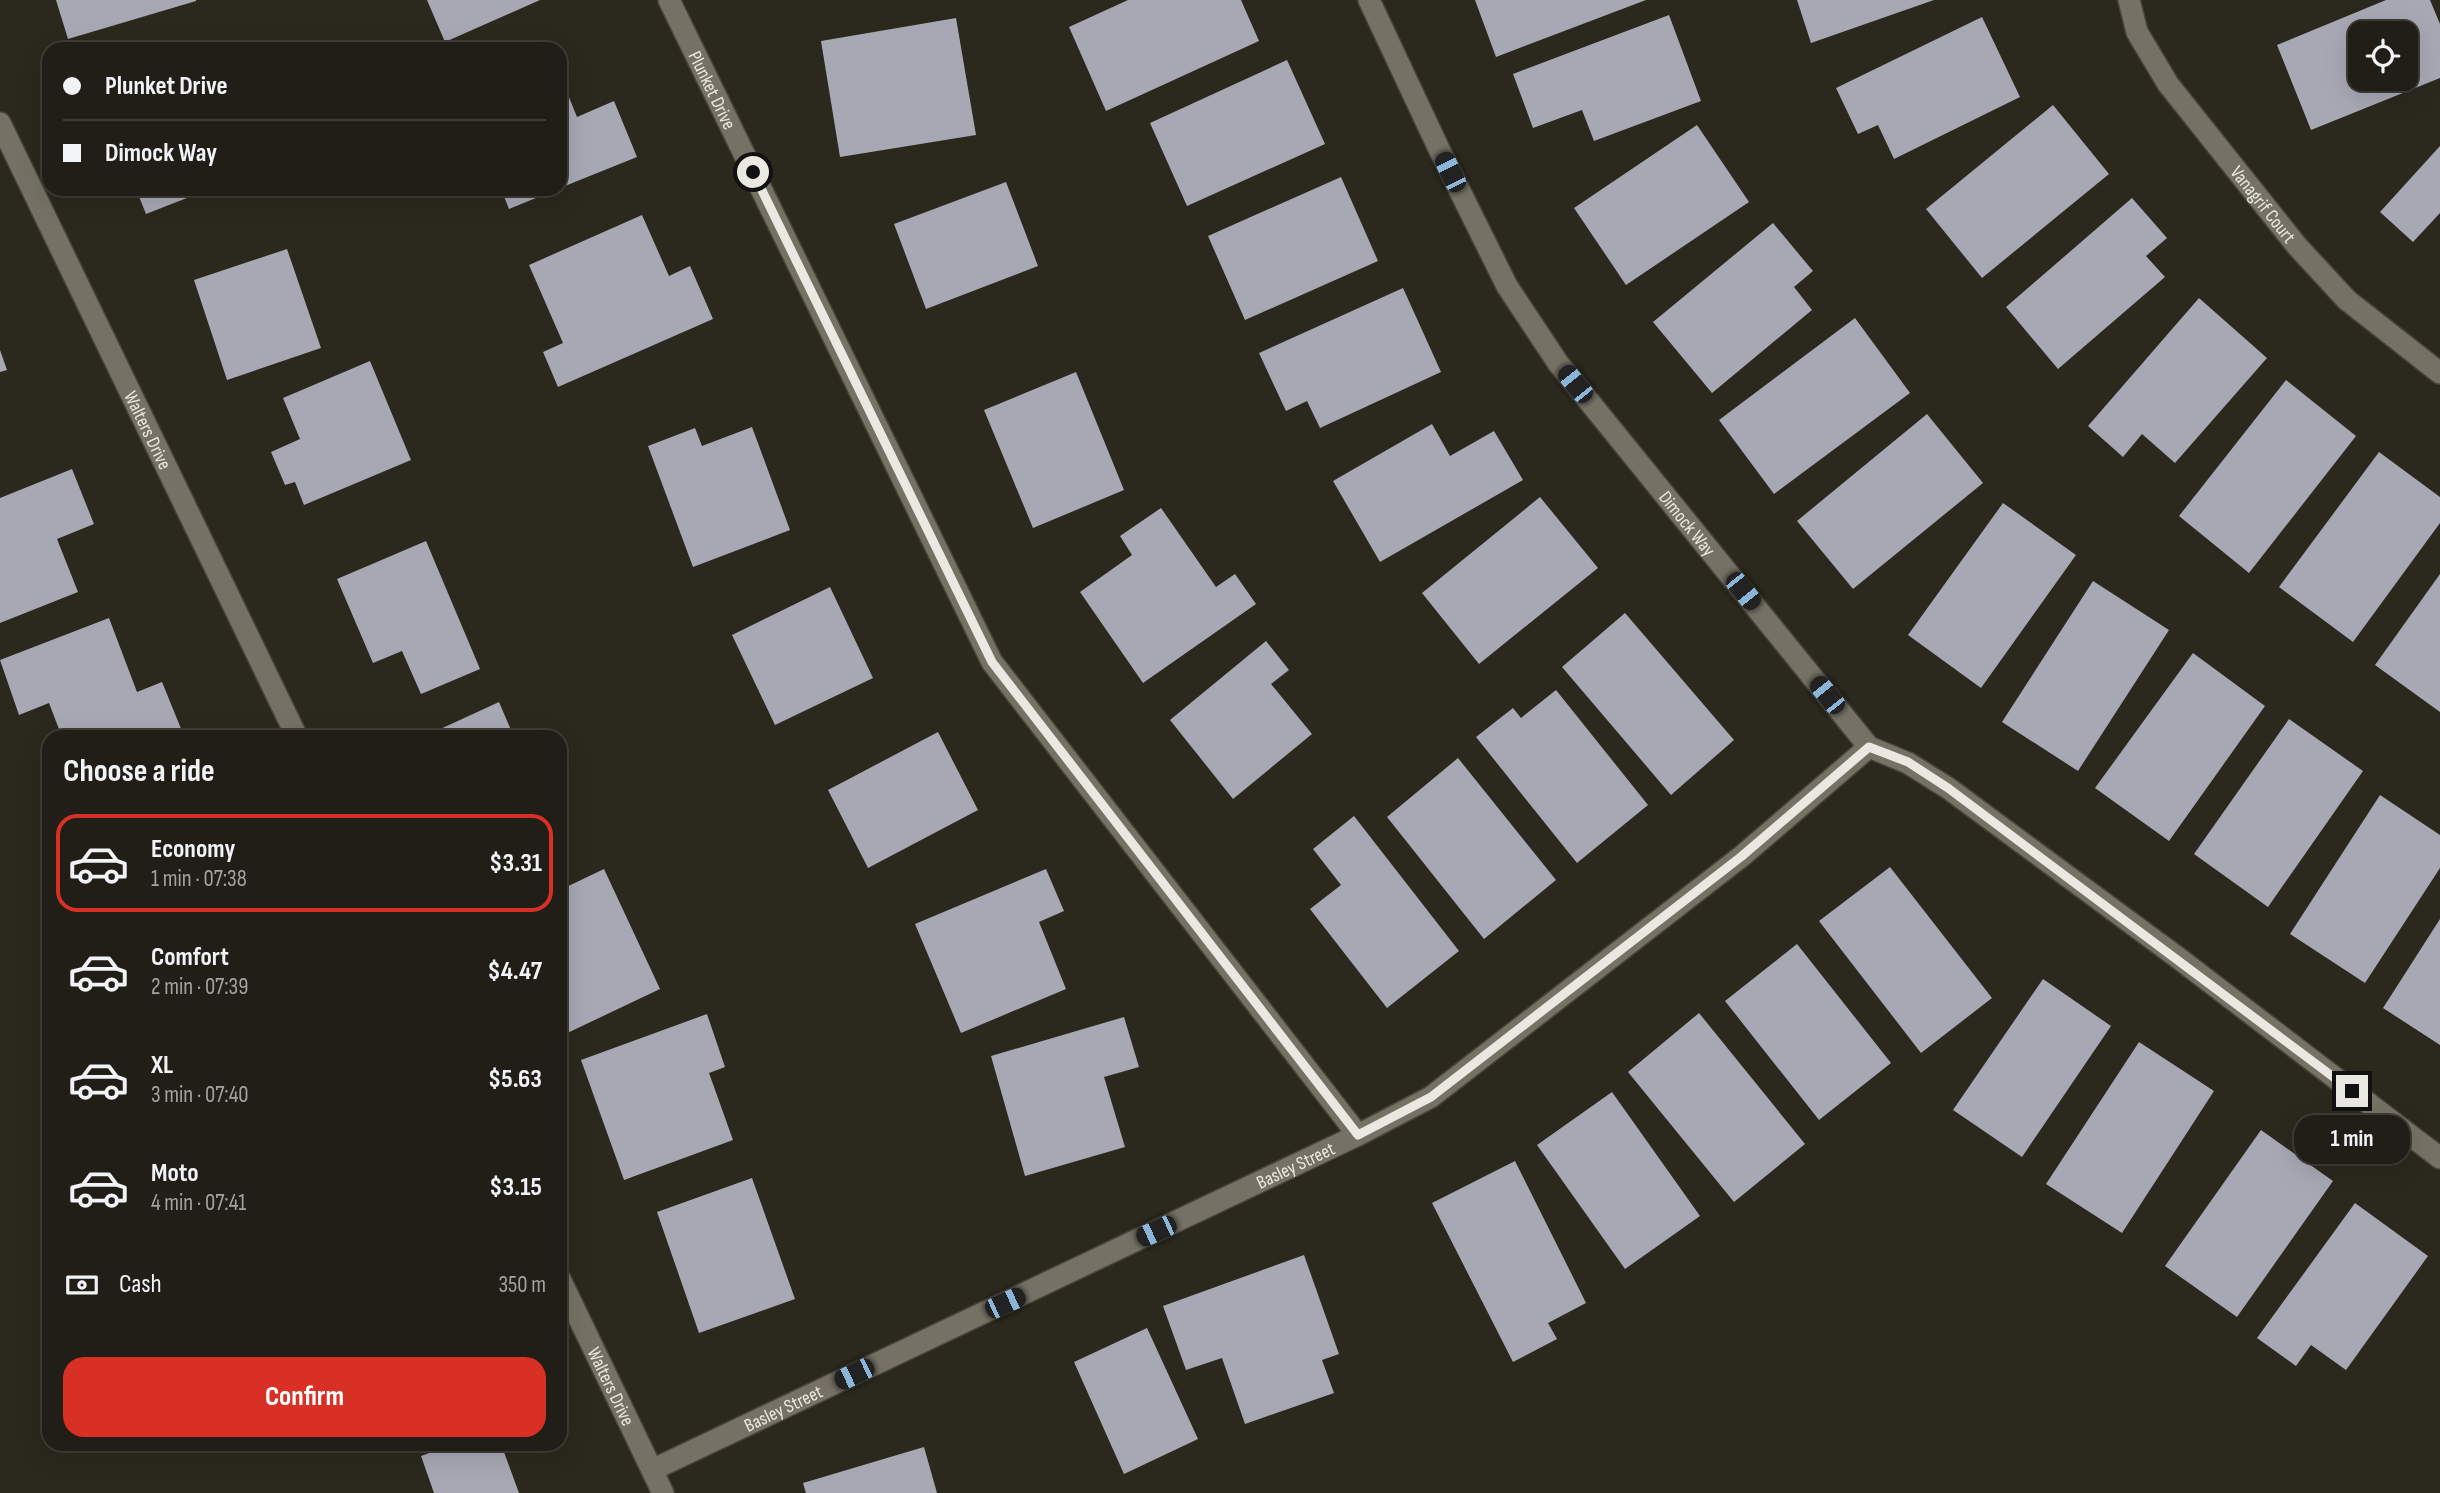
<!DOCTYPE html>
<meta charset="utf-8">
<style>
body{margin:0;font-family:"Sofia Sans Condensed",sans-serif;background:#28271f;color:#f1f3f6;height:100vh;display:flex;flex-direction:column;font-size:26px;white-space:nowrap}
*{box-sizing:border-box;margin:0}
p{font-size:23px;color:#a2a2a1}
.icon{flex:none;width:38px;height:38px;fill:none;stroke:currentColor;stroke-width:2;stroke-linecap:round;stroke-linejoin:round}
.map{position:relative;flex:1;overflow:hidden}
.panel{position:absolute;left:42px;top:730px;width:525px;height:721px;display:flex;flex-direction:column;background:#201e16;border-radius:21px;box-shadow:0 7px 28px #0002,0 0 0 2px #3d3c35}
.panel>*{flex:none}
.top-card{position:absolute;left:42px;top:42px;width:525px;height:154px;border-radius:21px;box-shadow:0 7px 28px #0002,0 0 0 2px #3d3c35;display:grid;align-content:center;height:154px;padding:0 21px;background:#201e16}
.tools{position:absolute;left:2348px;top:21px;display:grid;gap:14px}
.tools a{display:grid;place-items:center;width:70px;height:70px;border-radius:14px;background:#201e16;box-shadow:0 7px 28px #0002,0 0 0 2px #3d3c35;font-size:35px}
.end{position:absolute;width:32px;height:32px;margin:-16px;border:9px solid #eae9e1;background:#111;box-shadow:0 0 0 4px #111}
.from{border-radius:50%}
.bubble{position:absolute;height:49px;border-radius:21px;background:#201e16;box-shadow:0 7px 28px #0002,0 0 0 2px #3d3c35;font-size:23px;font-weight:700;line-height:49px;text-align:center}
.car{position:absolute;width:21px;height:42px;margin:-21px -10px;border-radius:9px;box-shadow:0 0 5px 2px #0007;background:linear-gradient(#222 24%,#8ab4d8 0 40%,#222 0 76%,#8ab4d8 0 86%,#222 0)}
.top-card b{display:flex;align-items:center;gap:24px;height:66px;font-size:26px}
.top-card b+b{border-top:2px solid #3d3c35}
.top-card i{width:18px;height:18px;background:#f1f3f6}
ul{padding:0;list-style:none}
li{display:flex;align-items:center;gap:21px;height:98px;margin:0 14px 10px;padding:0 7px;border:4px solid transparent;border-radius:21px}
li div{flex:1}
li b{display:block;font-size:26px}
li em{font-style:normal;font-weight:700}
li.on{border-color:#d93025}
li>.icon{width:63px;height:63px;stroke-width:1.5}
h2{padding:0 21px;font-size:32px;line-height:84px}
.pay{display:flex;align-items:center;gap:18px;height:77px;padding:0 21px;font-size:26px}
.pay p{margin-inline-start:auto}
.cta{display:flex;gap:14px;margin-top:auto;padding:14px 21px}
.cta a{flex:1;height:80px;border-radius:21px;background:#d93025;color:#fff;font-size:28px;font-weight:700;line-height:80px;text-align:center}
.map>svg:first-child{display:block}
.building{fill:#a8a8b5;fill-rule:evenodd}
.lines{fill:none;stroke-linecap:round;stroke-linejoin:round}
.minor-casing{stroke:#47453b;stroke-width:24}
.minor{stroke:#757265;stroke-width:21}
.route{stroke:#eae9e1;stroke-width:9}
.labels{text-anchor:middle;stroke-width:7;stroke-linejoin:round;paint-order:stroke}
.street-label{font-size:19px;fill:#eae9e1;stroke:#221f14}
</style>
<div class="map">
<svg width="2440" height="1493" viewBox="0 0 2440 1493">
<rect width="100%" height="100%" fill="#2b281d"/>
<path class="building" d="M56,0h140v1l-128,38z
M427,0h113l-95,42z
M1128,0h113l18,41 -153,70 -37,-84z
M1475,0h171l-150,57z
M1797,0h137l-123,43z
M2386,0h44l10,24v54l-129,52 -34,-85zM2361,33h45v46h-45z
M1669,15l32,86 -107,40 -12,-31 -49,18 -20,-54z
M1982,17l38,80 -126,62 -16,-34 -20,9 -22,-46z
M956,18l20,117 -136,22 -19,-116z
M1287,60l38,84 -138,62 -37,-83z
M560,75l17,42 37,-16 23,56 -77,31z
M2053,105l56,69 -127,104 -56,-69z
M1697,125l52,77 -123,83 -52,-77z
M2440,146v67l-27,29 -33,-30z
M1341,177l37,84 -133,59 -37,-84z
M1006,182l32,84 -112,43 -32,-85z
M136,189h74l-64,25z
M501,189h57l-49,20z
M2132,198l35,40 -21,18 19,21 -107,92 -52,-62z
M642,215l27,61 21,-10 23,53 -155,68 -15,-35 20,-9 -34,-78z
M1773,223l40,48 -19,16 18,23 -100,83 -59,-71z
M287,249l34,99 -94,32 -33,-100z
M1403,288l38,84 -121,56 -13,-27 -21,10 -27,-58z
M2199,298l68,60 -92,105 -33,-29 -19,23 -35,-31z
M1855,318l55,75 -136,101 -55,-74z
M0,350l7,20 -7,2z
M370,361l41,99 -107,45 -9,-23 -10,3 -14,-33 29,-13 -17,-41z
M1076,372l48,118 -91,38 -49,-118z
M2286,380l70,56 -107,137 -70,-57z
M1927,414l56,69 -130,106 -56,-68z
M1432,424l18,32 44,-25 29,49 -143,82 -47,-81z
M752,427l38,103 -97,37 -45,-121 47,-18 7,18z
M2379,452l61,45v26l-87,119 -74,-55z
M72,469l22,55 -37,15 21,53 -78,31v-125z
M1540,497l58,71 -119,96 -57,-71z
M2003,503l73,52 -95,133 -73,-53z
M1161,508l55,79 19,-13 21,30 -113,79 -63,-91 52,-37 -12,-19z
M426,541l54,128 -59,25 -19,-43 -29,12 -36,-84z
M2440,574v138l-65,-47z
M2093,581l76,49 -91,141 -76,-49z
M830,587l43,91 -98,47 -43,-90z
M1625,613l109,127 -63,55 -109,-128z
M109,618l28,74 25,-10 22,54 -122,1 -13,-34 -30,12 -19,-55z
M1266,641l23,29 -18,14 41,50 -79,65 -63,-79z
M2193,653l72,53 -96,135 -74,-53z
M1556,690l92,115 -71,58 -101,-126 37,-29 8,10z
M499,702l15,35h-91z
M2289,719l74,52 -95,136 -74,-53z
M938,732l40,78 -110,58 -40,-78z
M1458,758l98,122 -72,59 -97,-122z
M2380,795l60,40v33l-75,115 -75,-49z
M1354,816l105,135 -72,57 -77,-99 31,-24 -28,-36z
M1890,867l102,131 -71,55 -102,-132z
M604,869l56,120 -99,47 -1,-146z
M1046,869l18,42 -25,11 27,67 -105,44 -46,-109z
M2440,919v126l-57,-37z
M1797,944l94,119 -72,57 -94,-119z
M2043,979l68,47 -89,131 -69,-47z
M1699,1013l106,131 -71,58 -106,-130z
M707,1014l18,53 -16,6 24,67 -109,40 -43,-120z
M1124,1017l15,50 -35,10 21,70 -100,29 -34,-120z
M2139,1042l75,49 -92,142 -76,-49z
M1612,1092l88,124 -75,53 -88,-124z
M2261,1130l72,51 -96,136 -72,-51z
M1515,1161l71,142 -38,20 9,16 -44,23 -81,-159z
M752,1178l43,121 -96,34 -42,-121z
M2355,1203l73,53 -82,114 -35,-25 -15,21 -39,-28z
M1304,1255l35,99 -17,6 12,33 -89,31 -23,-66 -36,12 -23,-64z
M1147,1328l51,111 -74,35 -50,-112z
M353,1444h29l-26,9z
M454,1444h47l18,49h-85l-13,-37z
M924,1447l13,46h-131l-3,-10z"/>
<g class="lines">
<g class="minor-casing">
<g id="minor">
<path id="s1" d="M669,0l323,662 366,473"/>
<path id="s2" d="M1369,0l70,149 68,137 51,77 311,384 39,16 40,25 229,169 263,201"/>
<path id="s3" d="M2129,0l8,32 31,52 129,162 50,54 93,73"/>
<path id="s4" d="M0,123l297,614"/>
<path id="s5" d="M560,1279l103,214"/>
<path id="s6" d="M652,1470l706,-335 73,-38 311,-241 127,-109"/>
</g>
</g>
<use href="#minor" class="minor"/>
</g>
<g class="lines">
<path class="route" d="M753,172l239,490 366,473 73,-38 311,-241 127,-109 39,15 40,26 404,303"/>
</g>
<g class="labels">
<g class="street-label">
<text dy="7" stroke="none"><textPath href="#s1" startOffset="100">Plunket Drive</textPath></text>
<text dy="7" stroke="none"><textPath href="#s3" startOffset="247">Vanagrif Court</textPath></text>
<text dy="7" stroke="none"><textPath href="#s4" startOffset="341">Walters Drive</textPath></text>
<text dy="7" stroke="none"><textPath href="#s2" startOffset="616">Dimock Way</textPath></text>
<text dy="7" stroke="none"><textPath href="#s6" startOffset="712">Basley Street</textPath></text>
<text dy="7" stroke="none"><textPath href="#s5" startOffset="119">Walters Drive</textPath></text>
<text dy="7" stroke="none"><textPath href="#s6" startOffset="145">Basley Street</textPath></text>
</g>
</g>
</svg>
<div class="tools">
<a><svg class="icon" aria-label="locate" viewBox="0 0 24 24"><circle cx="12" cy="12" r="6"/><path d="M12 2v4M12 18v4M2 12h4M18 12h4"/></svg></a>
</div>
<i class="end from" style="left:753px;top:172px"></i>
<i class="end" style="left:2352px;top:1091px"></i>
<div class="bubble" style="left:2294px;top:1115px;width:116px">1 min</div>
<i class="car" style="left:1450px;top:172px;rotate:334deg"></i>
<i class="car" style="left:1575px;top:384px;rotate:321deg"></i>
<i class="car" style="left:1743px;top:591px;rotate:141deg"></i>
<i class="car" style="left:1827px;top:695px;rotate:321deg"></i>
<i class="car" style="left:1156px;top:1231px;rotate:245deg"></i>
<i class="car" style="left:1005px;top:1303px;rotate:65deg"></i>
<i class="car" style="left:854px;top:1374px;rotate:244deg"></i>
<div class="top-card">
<b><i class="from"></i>Plunket Drive</b>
<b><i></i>Dimock Way</b>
</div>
<section class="panel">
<h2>Choose a ride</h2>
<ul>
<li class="on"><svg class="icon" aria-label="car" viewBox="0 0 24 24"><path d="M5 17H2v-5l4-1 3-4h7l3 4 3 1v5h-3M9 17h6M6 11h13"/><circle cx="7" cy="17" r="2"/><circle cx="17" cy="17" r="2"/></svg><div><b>Economy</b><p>1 min · 07:38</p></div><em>$3.31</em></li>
<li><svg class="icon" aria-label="car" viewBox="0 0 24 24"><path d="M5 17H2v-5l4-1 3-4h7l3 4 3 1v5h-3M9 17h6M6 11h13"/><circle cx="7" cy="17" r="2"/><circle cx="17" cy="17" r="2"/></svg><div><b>Comfort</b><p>2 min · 07:39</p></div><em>$4.47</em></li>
<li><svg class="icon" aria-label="car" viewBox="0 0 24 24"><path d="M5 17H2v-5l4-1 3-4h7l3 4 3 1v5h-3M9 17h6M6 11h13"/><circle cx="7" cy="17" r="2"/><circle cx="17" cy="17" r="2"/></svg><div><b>XL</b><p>3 min · 07:40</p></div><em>$5.63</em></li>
<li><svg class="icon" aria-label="car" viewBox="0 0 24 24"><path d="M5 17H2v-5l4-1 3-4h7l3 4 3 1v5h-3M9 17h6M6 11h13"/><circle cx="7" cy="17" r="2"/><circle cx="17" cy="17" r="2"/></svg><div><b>Moto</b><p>4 min · 07:41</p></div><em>$3.15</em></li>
</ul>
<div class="pay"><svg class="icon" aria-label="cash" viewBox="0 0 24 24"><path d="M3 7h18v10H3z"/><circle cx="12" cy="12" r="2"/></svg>Cash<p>350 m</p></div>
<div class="cta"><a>Confirm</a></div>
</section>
</div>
